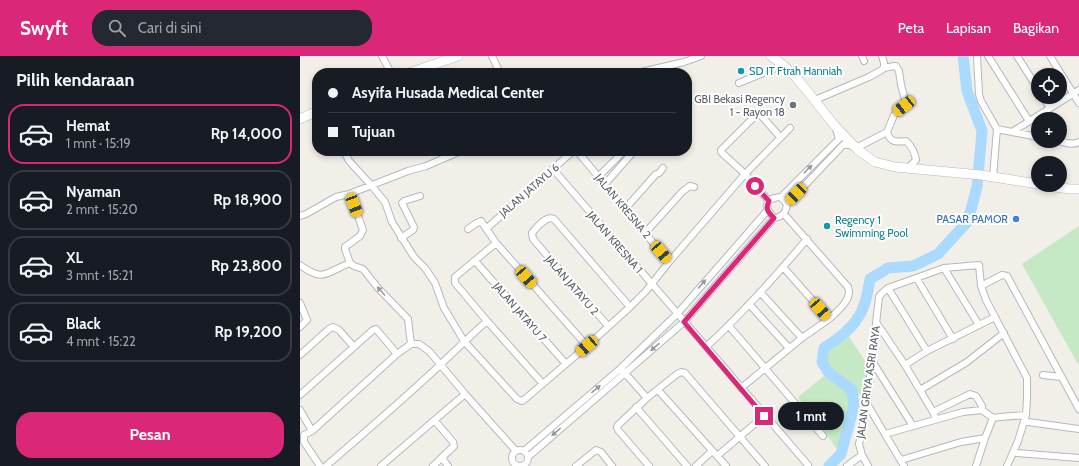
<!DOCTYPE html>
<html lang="id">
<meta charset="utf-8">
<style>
body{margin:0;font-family:Cabin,sans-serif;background:#242831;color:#f1f3f6;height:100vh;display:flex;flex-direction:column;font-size:15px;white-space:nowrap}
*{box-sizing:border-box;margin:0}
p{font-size:13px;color:#9ea1a6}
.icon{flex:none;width:22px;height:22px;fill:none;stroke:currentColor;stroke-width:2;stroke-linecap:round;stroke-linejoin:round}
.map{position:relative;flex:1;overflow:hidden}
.panel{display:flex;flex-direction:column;background:#171b24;width:300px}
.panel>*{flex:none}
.guide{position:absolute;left:12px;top:12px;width:380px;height:88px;border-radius:16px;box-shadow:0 2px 6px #0003;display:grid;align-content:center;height:88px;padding:0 16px;background:#171b24}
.controls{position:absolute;left:731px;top:12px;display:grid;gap:8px}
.controls a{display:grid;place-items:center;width:36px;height:36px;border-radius:50%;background:#171b24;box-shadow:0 2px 6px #0003;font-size:20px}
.end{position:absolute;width:18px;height:18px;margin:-9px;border:5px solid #db2777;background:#fff;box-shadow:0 0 0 2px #fff}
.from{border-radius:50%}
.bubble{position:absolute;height:28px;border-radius:14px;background:#171b24;box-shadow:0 2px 6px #0003;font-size:13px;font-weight:700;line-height:28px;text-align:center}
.car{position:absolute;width:12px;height:24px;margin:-12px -6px;border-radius:5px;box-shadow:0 0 3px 1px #0007;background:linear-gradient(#f5c518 24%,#345 0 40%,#f5c518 0 76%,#345 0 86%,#f5c518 0)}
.guide b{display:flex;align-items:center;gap:14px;height:38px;font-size:15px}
.guide b+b{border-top:1px solid #363941}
.guide i{width:10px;height:10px;background:#f1f3f6}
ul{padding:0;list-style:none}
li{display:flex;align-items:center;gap:12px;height:60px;margin:0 8px 6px;padding:0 8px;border:2px solid #363941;border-radius:16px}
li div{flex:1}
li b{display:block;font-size:15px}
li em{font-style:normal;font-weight:700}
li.current{border-color:#db2777}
li>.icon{width:36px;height:36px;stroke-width:1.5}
h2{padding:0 16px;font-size:18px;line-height:48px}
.primary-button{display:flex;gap:8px;margin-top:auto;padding:8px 16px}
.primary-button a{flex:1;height:46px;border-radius:16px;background:#db2777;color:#fff;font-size:16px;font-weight:700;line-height:46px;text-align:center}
header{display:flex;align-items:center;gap:24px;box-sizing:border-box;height:56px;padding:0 20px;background:#db2777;color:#fff}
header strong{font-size:19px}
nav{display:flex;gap:22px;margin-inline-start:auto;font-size:14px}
.search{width:280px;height:36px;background:#242831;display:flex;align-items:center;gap:10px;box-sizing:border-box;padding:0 14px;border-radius:16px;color:#9ea1a6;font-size:15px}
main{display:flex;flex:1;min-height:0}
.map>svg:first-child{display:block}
.green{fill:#c5e8c5}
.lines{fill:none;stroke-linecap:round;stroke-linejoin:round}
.river{stroke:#aadaff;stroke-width:11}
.minor-casing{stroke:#b5b8bc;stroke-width:8}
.secondary-casing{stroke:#b6babf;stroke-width:10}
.minor{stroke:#fff;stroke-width:6}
.secondary{stroke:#fff;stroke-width:9}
.oneway{fill:#979a9d}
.route{stroke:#db2777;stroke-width:5}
.culture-dot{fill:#0f9aa8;stroke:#fff;stroke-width:1.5}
.worship-dot{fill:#6b7280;stroke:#fff;stroke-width:1.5}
.shop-dot{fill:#3f7fe0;stroke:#fff;stroke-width:1.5}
.labels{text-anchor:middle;stroke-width:4;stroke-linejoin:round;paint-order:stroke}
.culture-label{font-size:11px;fill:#0d838f;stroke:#fff;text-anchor:start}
.worship-label{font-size:11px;fill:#5b616d;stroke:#fff;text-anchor:end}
.street-label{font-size:11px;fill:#5f6368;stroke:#fff}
.shop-label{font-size:11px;fill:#366cbe;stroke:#fff;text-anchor:end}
</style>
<header>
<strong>Swyft</strong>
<div class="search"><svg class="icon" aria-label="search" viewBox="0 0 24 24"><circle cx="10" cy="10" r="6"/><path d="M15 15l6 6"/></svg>Cari di sini</div>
<nav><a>Peta</a><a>Lapisan</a><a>Bagikan</a></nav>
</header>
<main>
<section class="panel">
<h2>Pilih kendaraan</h2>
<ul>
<li class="current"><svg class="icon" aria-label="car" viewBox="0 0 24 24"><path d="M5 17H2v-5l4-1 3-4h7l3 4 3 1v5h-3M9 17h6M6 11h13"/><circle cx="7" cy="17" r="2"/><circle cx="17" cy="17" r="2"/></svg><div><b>Hemat</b><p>1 mnt · 15:19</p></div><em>Rp 14,000</em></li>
<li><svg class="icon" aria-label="car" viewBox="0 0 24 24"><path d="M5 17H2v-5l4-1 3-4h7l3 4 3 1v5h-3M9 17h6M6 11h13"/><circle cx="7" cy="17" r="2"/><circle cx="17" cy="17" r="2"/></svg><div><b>Nyaman</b><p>2 mnt · 15:20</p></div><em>Rp 18,900</em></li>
<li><svg class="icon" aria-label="car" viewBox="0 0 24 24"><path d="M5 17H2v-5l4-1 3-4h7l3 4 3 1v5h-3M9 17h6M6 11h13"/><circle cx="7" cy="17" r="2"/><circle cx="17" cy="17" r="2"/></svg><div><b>XL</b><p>3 mnt · 15:21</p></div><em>Rp 23,800</em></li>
<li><svg class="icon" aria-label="car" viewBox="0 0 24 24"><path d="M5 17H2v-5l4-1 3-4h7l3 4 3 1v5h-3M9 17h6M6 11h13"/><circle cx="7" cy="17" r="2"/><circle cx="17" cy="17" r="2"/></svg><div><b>Black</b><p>4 mnt · 15:22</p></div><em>Rp 19,200</em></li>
</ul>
<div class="primary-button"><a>Pesan</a></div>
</section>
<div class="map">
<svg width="779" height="410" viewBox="0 0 779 410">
<rect width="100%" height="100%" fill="#f1efe8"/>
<path class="green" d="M779,170v140l-57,-102z
M546,276l23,35 -2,33 -15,-9 2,15 -13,48 -43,-57 31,-25 -7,-10 2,-14z"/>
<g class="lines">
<path class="river" d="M529,410l12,-12 13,-48 -2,-16 -24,-18 -6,-10 2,-14c13,-9 27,-18 35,-32 7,-11 9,-25 11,-37l18,-11 25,-2 25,-12 30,-33 9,-34 5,-56 -15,-40 -4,-35"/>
<g class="minor-casing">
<path id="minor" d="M82,0l9,17
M192,0l8,17
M562,0l2,5
M677,0l2,38 2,7 16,28 41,8
M688,0l41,65
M717,0l21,33
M750,0l29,47
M337,17l47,-11 17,-6
M439,27l44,-18
M743,41l7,11
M515,44l54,-23 11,-6 4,-3v-5l-2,-7
M587,76c4,11 8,10 19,9 5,4 9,12 10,19l-8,8
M712,76l67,-42
M758,85c7,1 14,5 21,1
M556,92l31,-16 7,-17 10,-8 2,-4 -5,-18 -2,-14 -3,-5h-2l-10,2
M44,95l5,10 22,24 14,17 7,20 22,35 11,11 10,15 9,25 20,33 53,58 5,2 3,-2 62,-53 43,-39 16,-16 23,-29 76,-88 45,-46
M277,95l92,111
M253,113l255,296
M298,121l26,-26
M693,121l4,-48
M305,128l29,-33
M49,138l5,11 9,25 -3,6 -15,11v2l5,14 4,3 9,3 15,19 30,31 3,25
M481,141l58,-58 -3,-10
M469,145l-24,-27 -24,-22v-2l37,-37h1l21,24
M487,148l57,-60 9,2
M325,153l31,-35 3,-1 4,-5
M484,158l64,73c5,13 -11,24 -19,32
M0,160l6,-2 30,-17 13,-3 59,-23 18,-5 35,-15
M168,173l7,-5 6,-3 15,22 91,103
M186,173l87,-78
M345,177l38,-42 7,-5 4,1
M101,182l12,-8 1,-3 -12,-24 2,-2 16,-5
M196,187l-41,34v6l32,38 56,63
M175,205l91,103
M0,209c24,18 26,7 50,-2
M644,212l35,57
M617,223l36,60
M681,230l21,-11 5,1 72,133
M588,232l39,63
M460,236l42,46
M0,247l7,17 -7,7
M449,248l40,44
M576,266l29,43 28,47 3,7
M308,270l-75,-87 -1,-6c5,-6 14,-18 22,-14l76,88
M429,270l94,110
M406,291c36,-33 69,-70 101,-108
M0,299l29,-26 4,-2 6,3 15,17
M572,305l41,65
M605,309l22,-14 68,-34
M323,315l24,27 30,-24 4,-2 4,1 80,93
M743,319l18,2
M441,332l61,-50 27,-19 -46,-52
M358,334l68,76
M620,334l47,-28 37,-29
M0,339l73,-65 3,-1 21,25 14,-10h8l10,7 36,43 51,57
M347,342l-29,27 -1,2 1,3 31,36
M567,348l37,62
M336,351l51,59
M0,354l12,21
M633,356l37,-18 6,2 6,10v4
M728,366l51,7
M585,378l78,-22 19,-2 11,8 7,-1 26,-2
M212 402a8 8 0 1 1 16 0a8 8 0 1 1-16 0Z
M224,395l97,-83 56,-54 90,-103
M717,397l62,5
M417,400l47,-40
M228,401l156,-135 90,-104c9,-1 12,-6 13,-14l-6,-7c-17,1 -17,10 -7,21
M142,402l6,8
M601,404l60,-18 24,-4
M20,410l-16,-24v-7l8,-4 85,-77
M26,410c38,-33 77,-66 114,-101 16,-15 31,-30 47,-44
M81,410l84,-72
M133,410l21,-20 -1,-4 -18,-21
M276,410l20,-16 5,2 11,14
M396,410l16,-15
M547,410l15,-11
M568,410l-6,-11 -3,-11 8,-40 12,-107 2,-3 7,-6 56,-20 35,-3 2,21 5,14 41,78v20l-1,17 -8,26 -11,25
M676,410l9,-28 8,-20"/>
</g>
<g class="secondary-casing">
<path id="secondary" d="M471,0l12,9 11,10 10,12 31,39 23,24 17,12 20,5 86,8 57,9
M109,17l49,-17
M0,63l17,-8
M742,129l27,4h10"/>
</g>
<use href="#minor" class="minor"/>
<use href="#secondary" class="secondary"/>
</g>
<defs><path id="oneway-solid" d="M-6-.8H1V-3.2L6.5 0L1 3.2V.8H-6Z"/></defs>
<g class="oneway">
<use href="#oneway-solid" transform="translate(508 113) rotate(-45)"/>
<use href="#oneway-solid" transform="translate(402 228) rotate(-49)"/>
<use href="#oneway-solid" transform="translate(81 235) rotate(-132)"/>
<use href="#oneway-solid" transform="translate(355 291) rotate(139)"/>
<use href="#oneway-solid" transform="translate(296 333) rotate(-40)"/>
<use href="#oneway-solid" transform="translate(256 376) rotate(139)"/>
</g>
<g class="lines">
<path class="route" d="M455,130l14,15c-4,8 -1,11 5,17l-90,104 80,94"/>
</g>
<g class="culture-dot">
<circle cx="441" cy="15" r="4"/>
<circle cx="527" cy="170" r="4"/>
</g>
<circle class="worship-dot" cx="493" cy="49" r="4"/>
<circle class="shop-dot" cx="716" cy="163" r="4"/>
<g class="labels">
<g class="culture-label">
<text x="449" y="19">SD IT Ftrah Hanniah</text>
<text x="535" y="168">Regency 1<tspan x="535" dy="13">Swimming Pool</tspan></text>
</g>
<g class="worship-label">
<text x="485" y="47">GBI Bekasi Regency<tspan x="485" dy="13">1 - Rayon 18</tspan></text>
</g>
<g class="street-label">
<text transform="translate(229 134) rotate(-41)" y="4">JALAN JATAYU 6</text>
<text transform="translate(323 150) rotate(50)" y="4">JALAN KRESNA 2</text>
<text transform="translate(315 186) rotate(49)" y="4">JALAN KRESNA 1</text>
<text transform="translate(272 229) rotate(49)" y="4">JALAN JATAYU 2</text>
<text transform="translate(220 256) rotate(49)" y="4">JALAN JATAYU 7</text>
<text transform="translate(568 326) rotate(-82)" y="4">JALAN GRIYA ASRI RAYA</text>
</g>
<g class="shop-label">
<text x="708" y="167">PASAR PAMOR</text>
</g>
</g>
</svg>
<div class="controls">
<a><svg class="icon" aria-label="locate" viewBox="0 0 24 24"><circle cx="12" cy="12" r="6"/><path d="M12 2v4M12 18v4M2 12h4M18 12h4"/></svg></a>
<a>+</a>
<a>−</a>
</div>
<i class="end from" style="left:455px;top:130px"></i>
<i class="end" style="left:464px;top:360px"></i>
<div class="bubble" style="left:478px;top:346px;width:66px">1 mnt</div>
<i class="car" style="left:604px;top:50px;rotate:232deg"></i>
<i class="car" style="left:496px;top:138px;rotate:224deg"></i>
<i class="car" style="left:54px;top:149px;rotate:159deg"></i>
<i class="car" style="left:361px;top:196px;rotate:140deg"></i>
<i class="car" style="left:226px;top:221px;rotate:139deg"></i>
<i class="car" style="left:520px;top:253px;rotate:139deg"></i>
<i class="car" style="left:287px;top:290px;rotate:229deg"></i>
<div class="guide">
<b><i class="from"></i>Asyifa Husada Medical Center</b>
<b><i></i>Tujuan</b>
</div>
</div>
</main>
